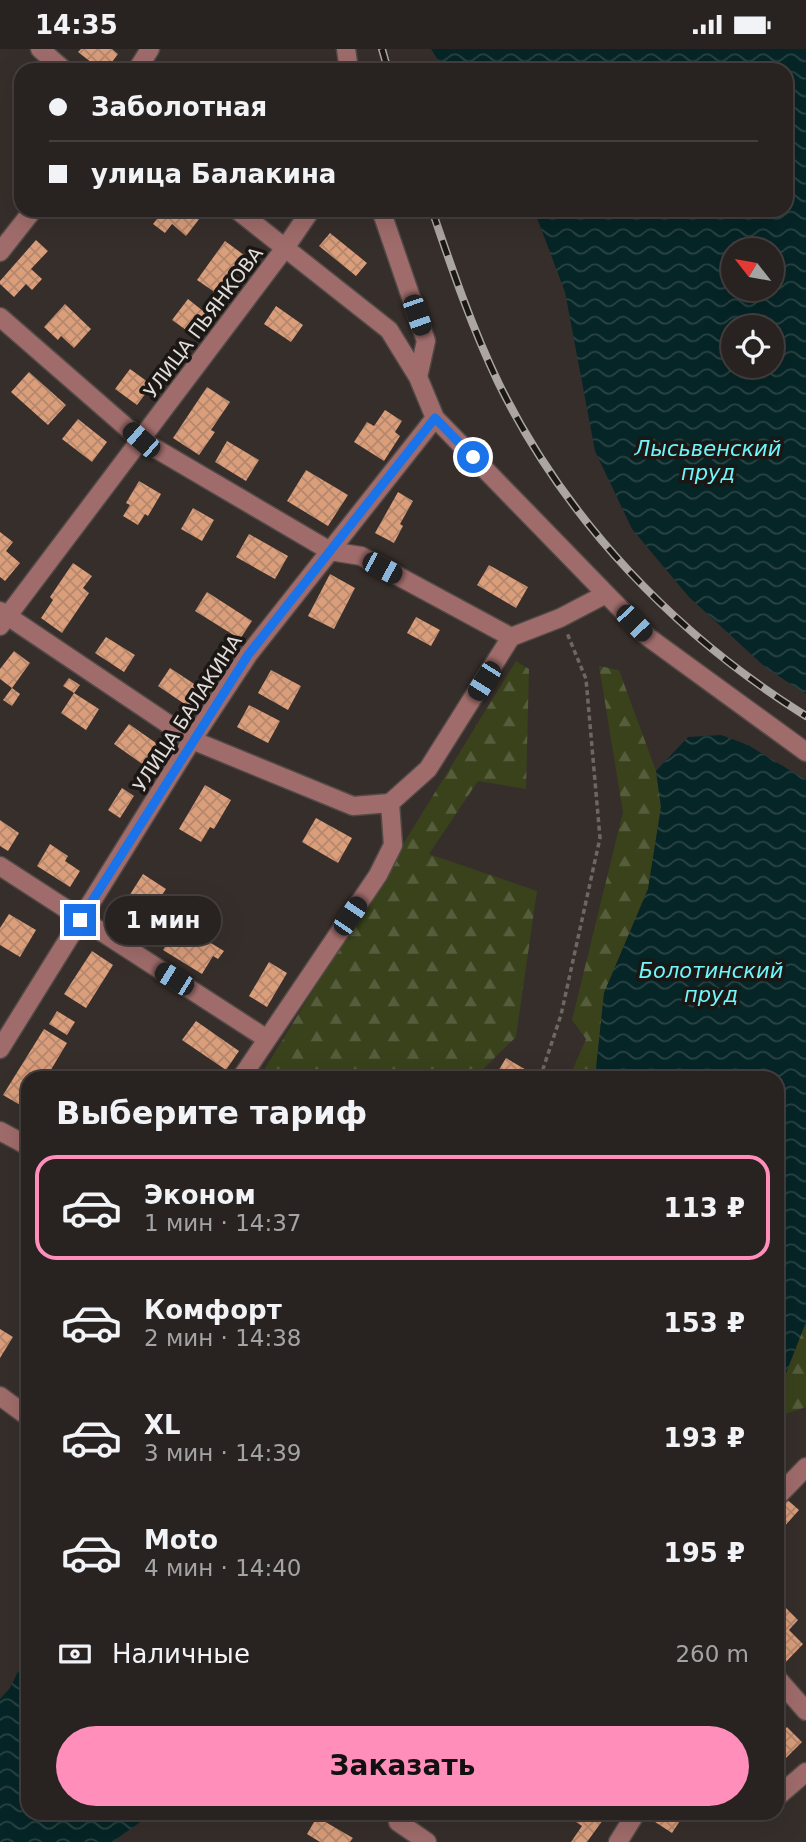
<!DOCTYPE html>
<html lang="ru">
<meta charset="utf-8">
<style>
body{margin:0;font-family:"DejaVu Sans",sans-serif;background:#342f2d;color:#f1f3f6;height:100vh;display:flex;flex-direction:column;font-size:26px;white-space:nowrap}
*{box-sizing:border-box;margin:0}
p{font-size:23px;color:#a5a4a5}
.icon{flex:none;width:38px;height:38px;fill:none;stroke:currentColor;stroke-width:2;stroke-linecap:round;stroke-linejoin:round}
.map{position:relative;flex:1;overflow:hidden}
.details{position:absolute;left:21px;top:1022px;width:763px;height:749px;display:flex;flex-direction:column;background:#282220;border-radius:21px;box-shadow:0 7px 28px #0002,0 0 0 2px #443f3e}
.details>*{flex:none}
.hud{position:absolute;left:14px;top:14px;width:779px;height:154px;border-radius:21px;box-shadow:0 7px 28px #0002,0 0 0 2px #443f3e;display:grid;align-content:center;height:154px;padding:0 35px;background:#282220}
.needle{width:46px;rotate:301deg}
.buttons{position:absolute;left:721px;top:189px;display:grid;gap:14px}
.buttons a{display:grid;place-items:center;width:63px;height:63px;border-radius:50%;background:#282220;box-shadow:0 7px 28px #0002,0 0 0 2px #443f3e;font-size:35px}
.end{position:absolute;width:32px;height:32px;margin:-16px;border:9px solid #1a73e8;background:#fff;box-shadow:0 0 0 4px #fff}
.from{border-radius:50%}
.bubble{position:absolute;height:49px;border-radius:24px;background:#282220;box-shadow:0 7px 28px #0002,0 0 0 2px #443f3e;font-size:23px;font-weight:600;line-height:49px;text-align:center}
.car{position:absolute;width:21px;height:42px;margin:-21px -10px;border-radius:9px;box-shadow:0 0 5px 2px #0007;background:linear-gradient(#222 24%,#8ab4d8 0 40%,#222 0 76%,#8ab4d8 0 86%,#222 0)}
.hud b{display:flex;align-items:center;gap:24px;height:66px;font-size:26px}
.hud b+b{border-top:2px solid #443f3e}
.hud i{width:18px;height:18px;background:#f1f3f6}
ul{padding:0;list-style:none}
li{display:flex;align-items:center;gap:21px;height:105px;margin:0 14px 10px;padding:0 21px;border:4px solid transparent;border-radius:21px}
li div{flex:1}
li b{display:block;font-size:26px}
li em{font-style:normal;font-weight:600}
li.on{border-color:#ff8ebb}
li>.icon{width:63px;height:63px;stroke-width:1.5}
h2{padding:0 35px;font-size:32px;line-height:84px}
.pay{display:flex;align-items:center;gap:18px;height:77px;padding:0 35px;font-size:26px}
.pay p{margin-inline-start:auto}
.primary-button{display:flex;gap:14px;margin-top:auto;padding:14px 35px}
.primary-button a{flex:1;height:80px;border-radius:42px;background:#ff8ebb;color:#111;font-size:28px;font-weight:600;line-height:80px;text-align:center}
.status{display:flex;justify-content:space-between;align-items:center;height:49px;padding:0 35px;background:#282220;direction:ltr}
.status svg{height:19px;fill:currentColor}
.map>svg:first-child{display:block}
.forest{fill:url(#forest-firs)}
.water{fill:url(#water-waves);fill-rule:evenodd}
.building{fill:url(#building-cross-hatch)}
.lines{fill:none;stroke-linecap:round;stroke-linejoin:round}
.minor-casing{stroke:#524a46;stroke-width:21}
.path{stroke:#6d6662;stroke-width:3.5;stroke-dasharray:5 3.5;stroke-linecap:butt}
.minor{stroke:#9f6c6b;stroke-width:18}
.rail-casing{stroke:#aca6a3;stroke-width:8}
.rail{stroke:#1b1715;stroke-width:5;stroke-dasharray:16;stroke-linecap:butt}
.route{stroke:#1a73e8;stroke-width:9}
.labels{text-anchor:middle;stroke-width:7;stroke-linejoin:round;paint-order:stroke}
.street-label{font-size:19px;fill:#e2ddda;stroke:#1b1715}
.water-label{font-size:21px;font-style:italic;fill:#6ff6fa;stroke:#1b1715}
</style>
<div class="status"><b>14:35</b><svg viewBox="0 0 49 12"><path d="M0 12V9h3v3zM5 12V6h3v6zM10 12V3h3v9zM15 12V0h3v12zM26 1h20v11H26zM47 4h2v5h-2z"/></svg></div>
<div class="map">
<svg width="806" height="1793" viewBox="0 0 806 1793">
<defs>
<pattern id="forest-firs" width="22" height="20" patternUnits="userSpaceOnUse" patternTransform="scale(1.75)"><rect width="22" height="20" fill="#39421b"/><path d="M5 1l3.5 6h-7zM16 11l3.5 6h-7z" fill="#555d3c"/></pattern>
<pattern id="water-waves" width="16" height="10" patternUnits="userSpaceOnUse" patternTransform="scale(1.75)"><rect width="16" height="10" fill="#062526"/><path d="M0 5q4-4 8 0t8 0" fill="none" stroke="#2a4445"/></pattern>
<pattern id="building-cross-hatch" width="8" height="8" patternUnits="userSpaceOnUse" patternTransform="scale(1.75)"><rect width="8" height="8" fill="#db9e7b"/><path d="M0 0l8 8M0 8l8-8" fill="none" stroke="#b5876c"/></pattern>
</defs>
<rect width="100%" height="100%" fill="#362e2a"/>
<path class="forest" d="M516,612l13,8 -3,120 -48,-8 -49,73 108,37 -21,146 -42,41h-215z
M599,617l20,4 37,101 5,36 -13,82 -44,104 -9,85h-26l17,-39 -14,-19 51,-208z
M806,1273v85l-29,10v-21z"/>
<path class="water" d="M431,0h375v645l-41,-27 -76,-70 -57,-68 -37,-78 -30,-159 -31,-82h252v-140h-342zM733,201h39v39h-39zM733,278h39v39h-39z
M721,686l27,10 58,35v542l-29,74v-318h-182l9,-85 44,-104 13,-82 -5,-36 32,-34z
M28,1602v162h125l-41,29h-112v-143l10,-11z"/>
<path class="building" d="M81,0h31l6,5 -12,16h-5l-23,-18z
M164,161h27l9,8 -14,18 -14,-12 -7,9 -12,-9z
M330,184l37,30 -11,13 -37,-30z
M36,191l12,11 -17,18 11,10 -10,11 -6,-6 -12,13 -14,-13v-3z
M225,192l23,17 -17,23 -4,-3 -11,15 -19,-13z
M188,250l20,16 -15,20 -21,-15z
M65,255l26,25 -17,19 -13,-12 -3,4 -14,-13z
M276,257l27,19 -12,17 -27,-18z
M130,320l22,16 -15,20 -22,-16z
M29,323l37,33 -18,20 -37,-33z
M207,338l23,15 -19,28 4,2 -16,23 -26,-17z
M385,361l17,11 -7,11 5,4 -16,25 -30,-19 13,-20 7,4z
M78,370l29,23 -15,20 -30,-23z
M227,392l32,19 -13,21 -31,-19z
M306,421l42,25 -20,31 -41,-25z
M139,432l22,13 -13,22 -3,-2 -7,11 -15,-9 7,-11 -4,-2z
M398,443l15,9 -13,23 3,2 -9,17 -19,-10z
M193,459l21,12 -12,21 -21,-12z
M0,483l13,10 -7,9 14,12 -15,18 -5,-4z
M249,485l39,22 -13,23 -39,-22z
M73,514l19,13 -9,12 6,5 -27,40 -21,-15 12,-18 -3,-3z
M489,516l39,22 -12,21 -39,-23z
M330,525l25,14 -21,41 -26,-13z
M207,543l45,29 -12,18 -45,-28z
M416,568l24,13 -9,16 -24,-13z
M106,588l29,18 -11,17 -29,-19z
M14,602l16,12 -18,25 -12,-9v-10z
M170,619l35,23 -13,18 -34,-23z
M271,621l30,16 -13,24 -30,-17z
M69,629l11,7 -6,8 25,16 -13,21 -25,-17 13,-20 -11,-7z
M12,639l8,6 -8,12 -9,-6z
M249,656l31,16 -12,22 -31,-16z
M129,675l37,26 -14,21 -38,-27z
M205,736l26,15 -17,29 -4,-2 -9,15 -22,-13z
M122,739l12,8 -14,22 -12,-8z
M316,769l36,20 -14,25 -36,-21z
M0,771l19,13 -11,18 -8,-5z
M50,795l18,12 -3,5 15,10 -10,16 -33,-21z
M143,825l23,15 -11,17 -5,-3 -15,23 -18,-11z
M187,863l11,7 -7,12 33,20 -6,8 -5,-3 -11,18 -39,-24z
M9,865l27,16 -16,27 -20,-12v-17z
M92,902l21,14 -27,43 -22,-14z
M269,913l18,11 -20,34 -18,-11z
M57,962l18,11 -8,13 -18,-11z
M196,972l43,30 -13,19 -44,-30z
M44,980l23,14 -21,35h-18l-1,31 -24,-14z
M506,1009l22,13 -4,7h-30z
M0,1280l13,8 -13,21z
M783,1447l16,14 -16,18 -6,-6v-20z
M785,1558l13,13 -9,10 14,14 -19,20 -7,-7v-42z
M787,1678l15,15 -25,25v-30z
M563,1764h45l-21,29h-16l11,-16z
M657,1764h28l-13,20 -20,-13z
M317,1768l36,21 -3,4h-30l-13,-8z"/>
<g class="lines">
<g class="minor-casing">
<path id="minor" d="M40,0l24,21
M346,0l3,21
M137,21l13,-21
M237,161l152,120 29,47 17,41 213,219 158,115
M381,161l45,131 -8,36
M0,203l33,-42
M0,268l141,123 189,111 31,5 150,81 49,-19 46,-24
M0,562l192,129 161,66 37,-3
M0,577l285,-378 26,-38
M0,817l267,173
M0,1000l192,-309 56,-85 187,-237
M241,1029l137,-203 15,-30 -3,-42 38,-34 83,-132
M0,1082l28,15
M0,1347l23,17 5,-8
M777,1448l29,-30
M777,1629l29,33
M777,1748l29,-25
M398,1773l29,20
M618,1793l18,-29"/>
</g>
<path class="path" d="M540,1029l21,-63 39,-177 -14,-159 -19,-46"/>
<use href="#minor" class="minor"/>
<g class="rail-casing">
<path id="rail" d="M382,0l6,21
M432,161c20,59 40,118 67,174 68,138 177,251 307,332"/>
</g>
<use href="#rail" class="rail"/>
</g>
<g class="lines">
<path class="route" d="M80,871l168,-265 187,-237 38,39"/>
</g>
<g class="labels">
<g class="street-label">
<text transform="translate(203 273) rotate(-53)" y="7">УЛИЦА ПЬЯНКОВА</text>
<text transform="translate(187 664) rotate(-57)" y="7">УЛИЦА БАЛАКИНА</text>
</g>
<g class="water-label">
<text x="708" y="407">Лысьвенский<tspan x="708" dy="24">пруд</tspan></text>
<text x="711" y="929">Болотинский<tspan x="711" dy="24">пруд</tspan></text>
</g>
</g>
</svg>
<div class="buttons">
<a><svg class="needle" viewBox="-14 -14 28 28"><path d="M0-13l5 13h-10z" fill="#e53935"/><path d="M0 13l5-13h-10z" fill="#a5a4a5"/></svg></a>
<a><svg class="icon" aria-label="locate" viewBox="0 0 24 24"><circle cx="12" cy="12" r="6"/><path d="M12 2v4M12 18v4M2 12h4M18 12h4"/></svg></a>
</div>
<i class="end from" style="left:473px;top:408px"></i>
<i class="end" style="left:80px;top:871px"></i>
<div class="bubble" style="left:105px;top:847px;width:116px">1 мин</div>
<i class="car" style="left:417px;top:266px;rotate:161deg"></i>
<i class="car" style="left:141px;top:391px;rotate:311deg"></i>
<i class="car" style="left:382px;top:519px;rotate:118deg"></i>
<i class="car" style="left:634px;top:574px;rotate:136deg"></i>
<i class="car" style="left:484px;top:632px;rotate:212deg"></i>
<i class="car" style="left:350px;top:867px;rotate:34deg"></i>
<i class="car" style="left:174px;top:930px;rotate:302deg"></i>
<div class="hud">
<b><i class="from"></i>Заболотная</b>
<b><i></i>улица Балакина</b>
</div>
<section class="details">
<h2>Выберите тариф</h2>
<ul>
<li class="on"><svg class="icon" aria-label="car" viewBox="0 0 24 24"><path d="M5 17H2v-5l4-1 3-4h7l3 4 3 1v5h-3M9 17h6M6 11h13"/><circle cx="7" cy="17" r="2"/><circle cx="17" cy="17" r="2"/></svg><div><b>Эконом</b><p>1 мин · 14:37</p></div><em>113 ₽</em></li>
<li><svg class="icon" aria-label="car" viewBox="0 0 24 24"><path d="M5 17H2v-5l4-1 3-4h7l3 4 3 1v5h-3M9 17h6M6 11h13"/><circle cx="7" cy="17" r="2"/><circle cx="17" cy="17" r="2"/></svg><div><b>Комфорт</b><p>2 мин · 14:38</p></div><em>153 ₽</em></li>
<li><svg class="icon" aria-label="car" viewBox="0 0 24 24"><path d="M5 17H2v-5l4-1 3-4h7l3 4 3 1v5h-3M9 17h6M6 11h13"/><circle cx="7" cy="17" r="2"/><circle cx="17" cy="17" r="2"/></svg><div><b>XL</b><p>3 мин · 14:39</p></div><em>193 ₽</em></li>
<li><svg class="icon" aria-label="car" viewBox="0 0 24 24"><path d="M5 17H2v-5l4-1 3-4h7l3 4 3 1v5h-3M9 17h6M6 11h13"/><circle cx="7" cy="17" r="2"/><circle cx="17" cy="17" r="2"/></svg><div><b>Moto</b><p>4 мин · 14:40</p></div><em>195 ₽</em></li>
</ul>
<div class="pay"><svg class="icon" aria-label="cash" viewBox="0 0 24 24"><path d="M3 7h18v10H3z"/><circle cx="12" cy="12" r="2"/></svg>Наличные<p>260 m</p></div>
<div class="primary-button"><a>Заказать</a></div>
</section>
</div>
